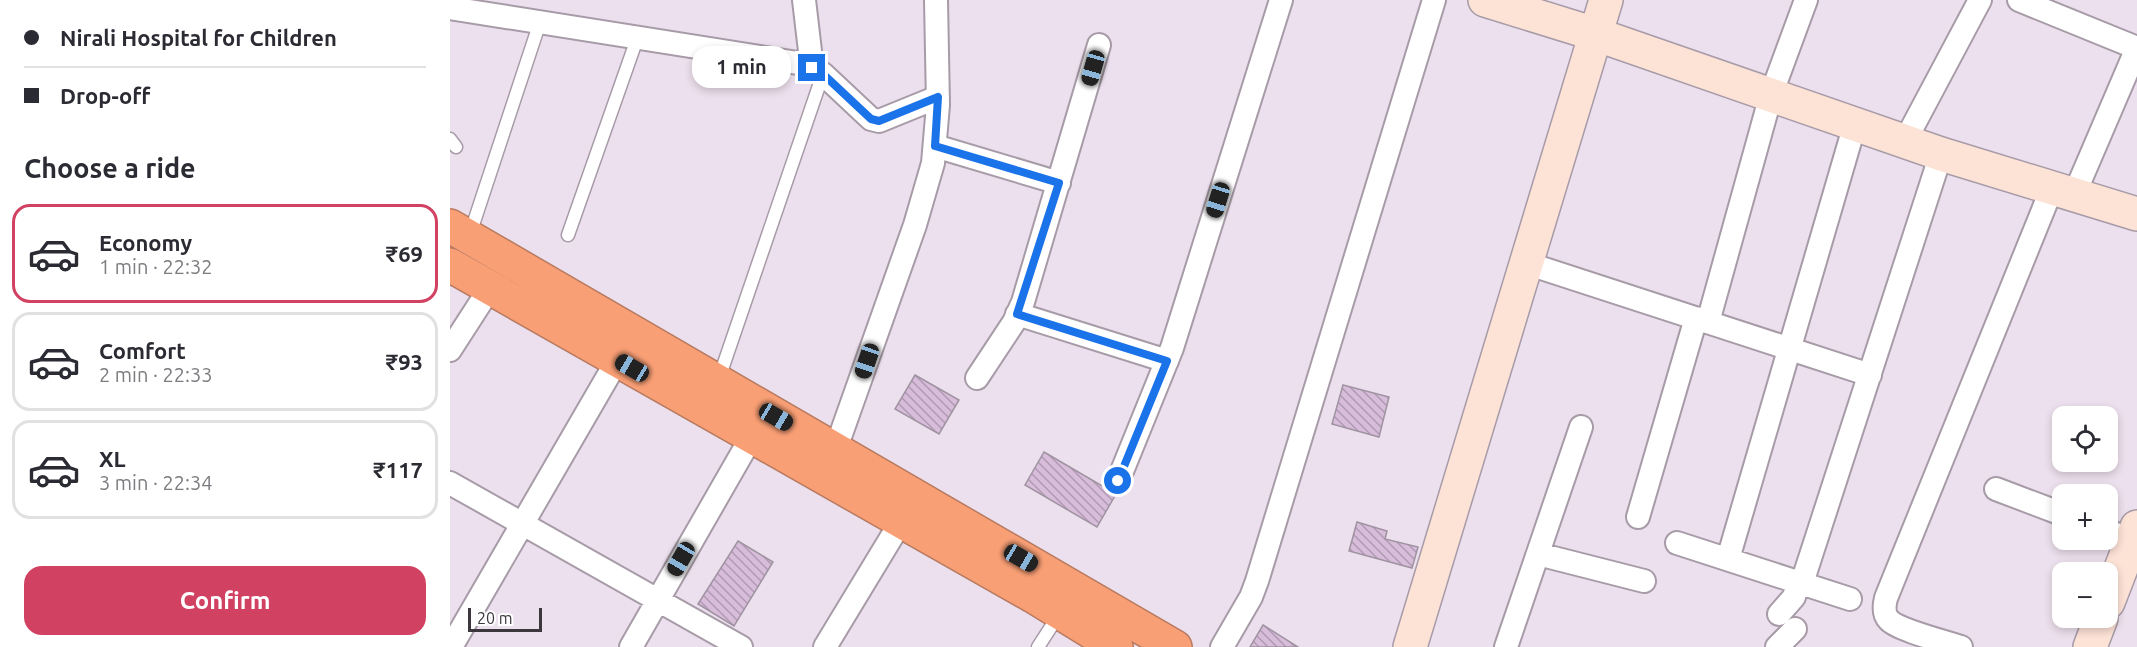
<!DOCTYPE html>
<meta charset="utf-8">
<style>
body{margin:0;font-family:Ubuntu,sans-serif;background:#f7f7f7;color:#2b2b33;height:100vh;display:flex;flex-direction:column;font-size:22px;white-space:nowrap}
*{box-sizing:border-box;margin:0}
p{font-size:20px;color:#7c7c81}
.icon{flex:none;width:33px;height:33px;fill:none;stroke:currentColor;stroke-width:2;stroke-linecap:round;stroke-linejoin:round}
.map{position:relative;flex:1;overflow:hidden}
.details{display:flex;flex-direction:column;background:#fff;width:450px}
.details>*{flex:none}
.guide{display:grid;align-content:center;height:132px;padding:0 24px;background:#fff}
.fabs{position:absolute;left:1602px;top:406px;display:grid;gap:12px}
.fabs a{display:grid;place-items:center;width:66px;height:66px;border-radius:12px;background:#fff;box-shadow:0 3px 9px #0003;font-size:30px}
.scale{position:absolute;left:18px;bottom:15px;width:74px;box-sizing:border-box;padding-left:6px;border:3px solid #3c373d;border-top:0;font-size:16px;line-height:21px;white-space:nowrap;color:#3c373d;-webkit-text-stroke:4px #fff;paint-order:stroke}
.end{position:absolute;width:27px;height:27px;margin:-14px;border:8px solid #1a73e8;background:#fff;box-shadow:0 0 0 3px #fff}
.from{border-radius:50%}
.bubble{position:absolute;height:42px;border-radius:18px;background:#fff;box-shadow:0 3px 9px #0003;font-size:20px;font-weight:600;line-height:42px;text-align:center}
.car{position:absolute;width:18px;height:36px;margin:-18px -9px;border-radius:8px;box-shadow:0 0 4px 2px #0007;background:linear-gradient(#222 24%,#8ab4d8 0 40%,#222 0 76%,#8ab4d8 0 86%,#222 0)}
.guide b{display:flex;align-items:center;gap:21px;height:57px;font-size:22px}
.guide b+b{border-top:2px solid #e1e1e2}
.guide i{width:15px;height:15px;background:#2b2b33}
ul{padding:0;list-style:none}
li{display:flex;align-items:center;gap:18px;height:99px;margin:0 12px 9px;padding:0 12px;border:3px solid #e1e1e2;border-radius:18px}
li div{flex:1}
li b{display:block;font-size:22px}
li em{font-style:normal;font-weight:600}
li.active{border-color:#d14162}
li>.icon{width:54px;height:54px;stroke-width:1.5}
h2{padding:0 24px;font-size:27px;line-height:72px}
.button{display:flex;gap:12px;margin-top:auto;padding:12px 24px}
.button a{flex:1;height:69px;border-radius:18px;background:#d14162;color:#fff;font-size:24px;font-weight:600;line-height:69px;text-align:center}
main{display:flex;flex:1;min-height:0}
.map>svg:first-child{display:block}
.building{fill:url(#building-back-hatch);stroke:#9f93a1;stroke-width:1.5}
.lines{fill:none;stroke-linecap:round;stroke-linejoin:round}
.lane-casing{stroke:#a79ba8;stroke-width:15}
.street-casing{stroke:#a79ba8;stroke-width:26}
.secondary-casing{stroke:#a79ba8;stroke-width:36}
.highway-casing{stroke:#b77b61;stroke-width:36}
.lane{stroke:#fff;stroke-width:12}
.street{stroke:#fff;stroke-width:22}
.secondary{stroke:#fde2d6;stroke-width:33}
.highway{stroke:#f99f75;stroke-width:33}
.route{stroke:#1a73e8;stroke-width:8}
</style>
<main>
<section class="details">
<div class="guide">
<b><i class="from"></i>Nirali Hospital for Children</b>
<b><i></i>Drop-off</b>
</div>
<h2>Choose a ride</h2>
<ul>
<li class="active"><svg class="icon" aria-label="car" viewBox="0 0 24 24"><path d="M5 17H2v-5l4-1 3-4h7l3 4 3 1v5h-3M9 17h6M6 11h13"/><circle cx="7" cy="17" r="2"/><circle cx="17" cy="17" r="2"/></svg><div><b>Economy</b><p>1 min · 22:32</p></div><em>₹69</em></li>
<li><svg class="icon" aria-label="car" viewBox="0 0 24 24"><path d="M5 17H2v-5l4-1 3-4h7l3 4 3 1v5h-3M9 17h6M6 11h13"/><circle cx="7" cy="17" r="2"/><circle cx="17" cy="17" r="2"/></svg><div><b>Comfort</b><p>2 min · 22:33</p></div><em>₹93</em></li>
<li><svg class="icon" aria-label="car" viewBox="0 0 24 24"><path d="M5 17H2v-5l4-1 3-4h7l3 4 3 1v5h-3M9 17h6M6 11h13"/><circle cx="7" cy="17" r="2"/><circle cx="17" cy="17" r="2"/></svg><div><b>XL</b><p>3 min · 22:34</p></div><em>₹117</em></li>
</ul>
<div class="button"><a>Confirm</a></div>
</section>
<div class="map">
<svg width="1687" height="647" viewBox="0 0 1687 647">
<defs>
<pattern id="building-back-hatch" width="6" height="6" patternUnits="userSpaceOnUse" patternTransform="scale(1.5)"><rect width="6" height="6" fill="#d8bddb"/><path d="M-1 5l2 2M0 0l6 6M5-1l2 2" fill="none" stroke="#b09ab3"/></pattern>
</defs>
<rect width="100%" height="100%" fill="#ede0ee"/>
<path class="building" d="M465,375l44,25 -20,34 -44,-25z
M893,385l46,12 -10,40 -47,-13z
M594,452l72,42 -19,33 -72,-42z
M907,522l30,9 -2,8 33,8 -6,21 -63,-17z
M288,541l35,21 -39,64 -36,-22z
M813,625l35,22h-48z"/>
<g class="lines">
<g class="lane-casing">
<path id="lane" d="M0,139l6,8
M20,234l70,-212
M118,235l70,-199
M268,381l105,-307
M588,647l22,-34"/>
</g>
<g class="street-casing">
<path id="street" d="M354,0l8,68
M1569,0l118,48
M0,8l354,56 19,10 48,45 8,2 59,-24
M1455,141l75,-141
M485,146l124,37
M1624,195l63,-147
M1076,263l344,112
M567,314l150,47
M1258,322l63,-227 35,-95
M0,350l40,-62
M527,378l37,-56 9,-20 76,-257
M385,451l80,-226 18,-62 5,-58 -2,-105
M668,481l54,-133 109,-348
M0,483l291,164
M1546,489l66,25
M1188,517l58,-199
M1658,531l24,9
M1227,543l173,56
M1088,554l106,27
M1278,559l127,-435
M1352,583l139,-429
M1329,614l15,-17 4,-15
M1,647l167,-288
M181,647l121,-211
M375,647l83,-137
M772,647l29,-50 6,-16 177,-581
M1056,647l75,-220
M1327,647l18,-18
M1511,647c-15,-5 -63,-17 -72,-27 -6,-6 -5,-14 -3,-22l166,-410"/>
</g>
<g class="secondary-casing">
<path id="secondary" d="M1035,0l110,34 346,120 196,60
M1658,602l29,-75
M960,647l196,-647
M1640,647l11,-29"/>
</g>
<g class="highway-casing">
<path id="highway" d="M0,226l725,421
M0,265l583,331 83,51"/>
</g>
<use href="#lane" class="lane"/>
<use href="#street" class="street"/>
<use href="#secondary" class="secondary"/>
<use href="#highway" class="highway"/>
</g>
<g class="lines">
<path class="route" d="M362,68l11,6 48,45 8,2 59,-24 -3,49 124,37 -42,131 150,47 -49,120"/>
</g>
</svg>
<div class="fabs">
<a><svg class="icon" aria-label="locate" viewBox="0 0 24 24"><circle cx="12" cy="12" r="6"/><path d="M12 2v4M12 18v4M2 12h4M18 12h4"/></svg></a>
<a>+</a>
<a>−</a>
</div>
<div class="scale">20 m</div>
<i class="end from" style="left:668px;top:481px"></i>
<i class="end" style="left:362px;top:68px"></i>
<div class="bubble" style="left:242px;top:46px;width:99px">1 min</div>
<i class="car" style="left:643px;top:68px;rotate:196deg"></i>
<i class="car" style="left:768px;top:200px;rotate:197deg"></i>
<i class="car" style="left:417px;top:361px;rotate:199deg"></i>
<i class="car" style="left:182px;top:368px;rotate:300deg"></i>
<i class="car" style="left:326px;top:417px;rotate:120deg"></i>
<i class="car" style="left:571px;top:558px;rotate:120deg"></i>
<i class="car" style="left:231px;top:559px;rotate:210deg"></i>
</div>
</main>
